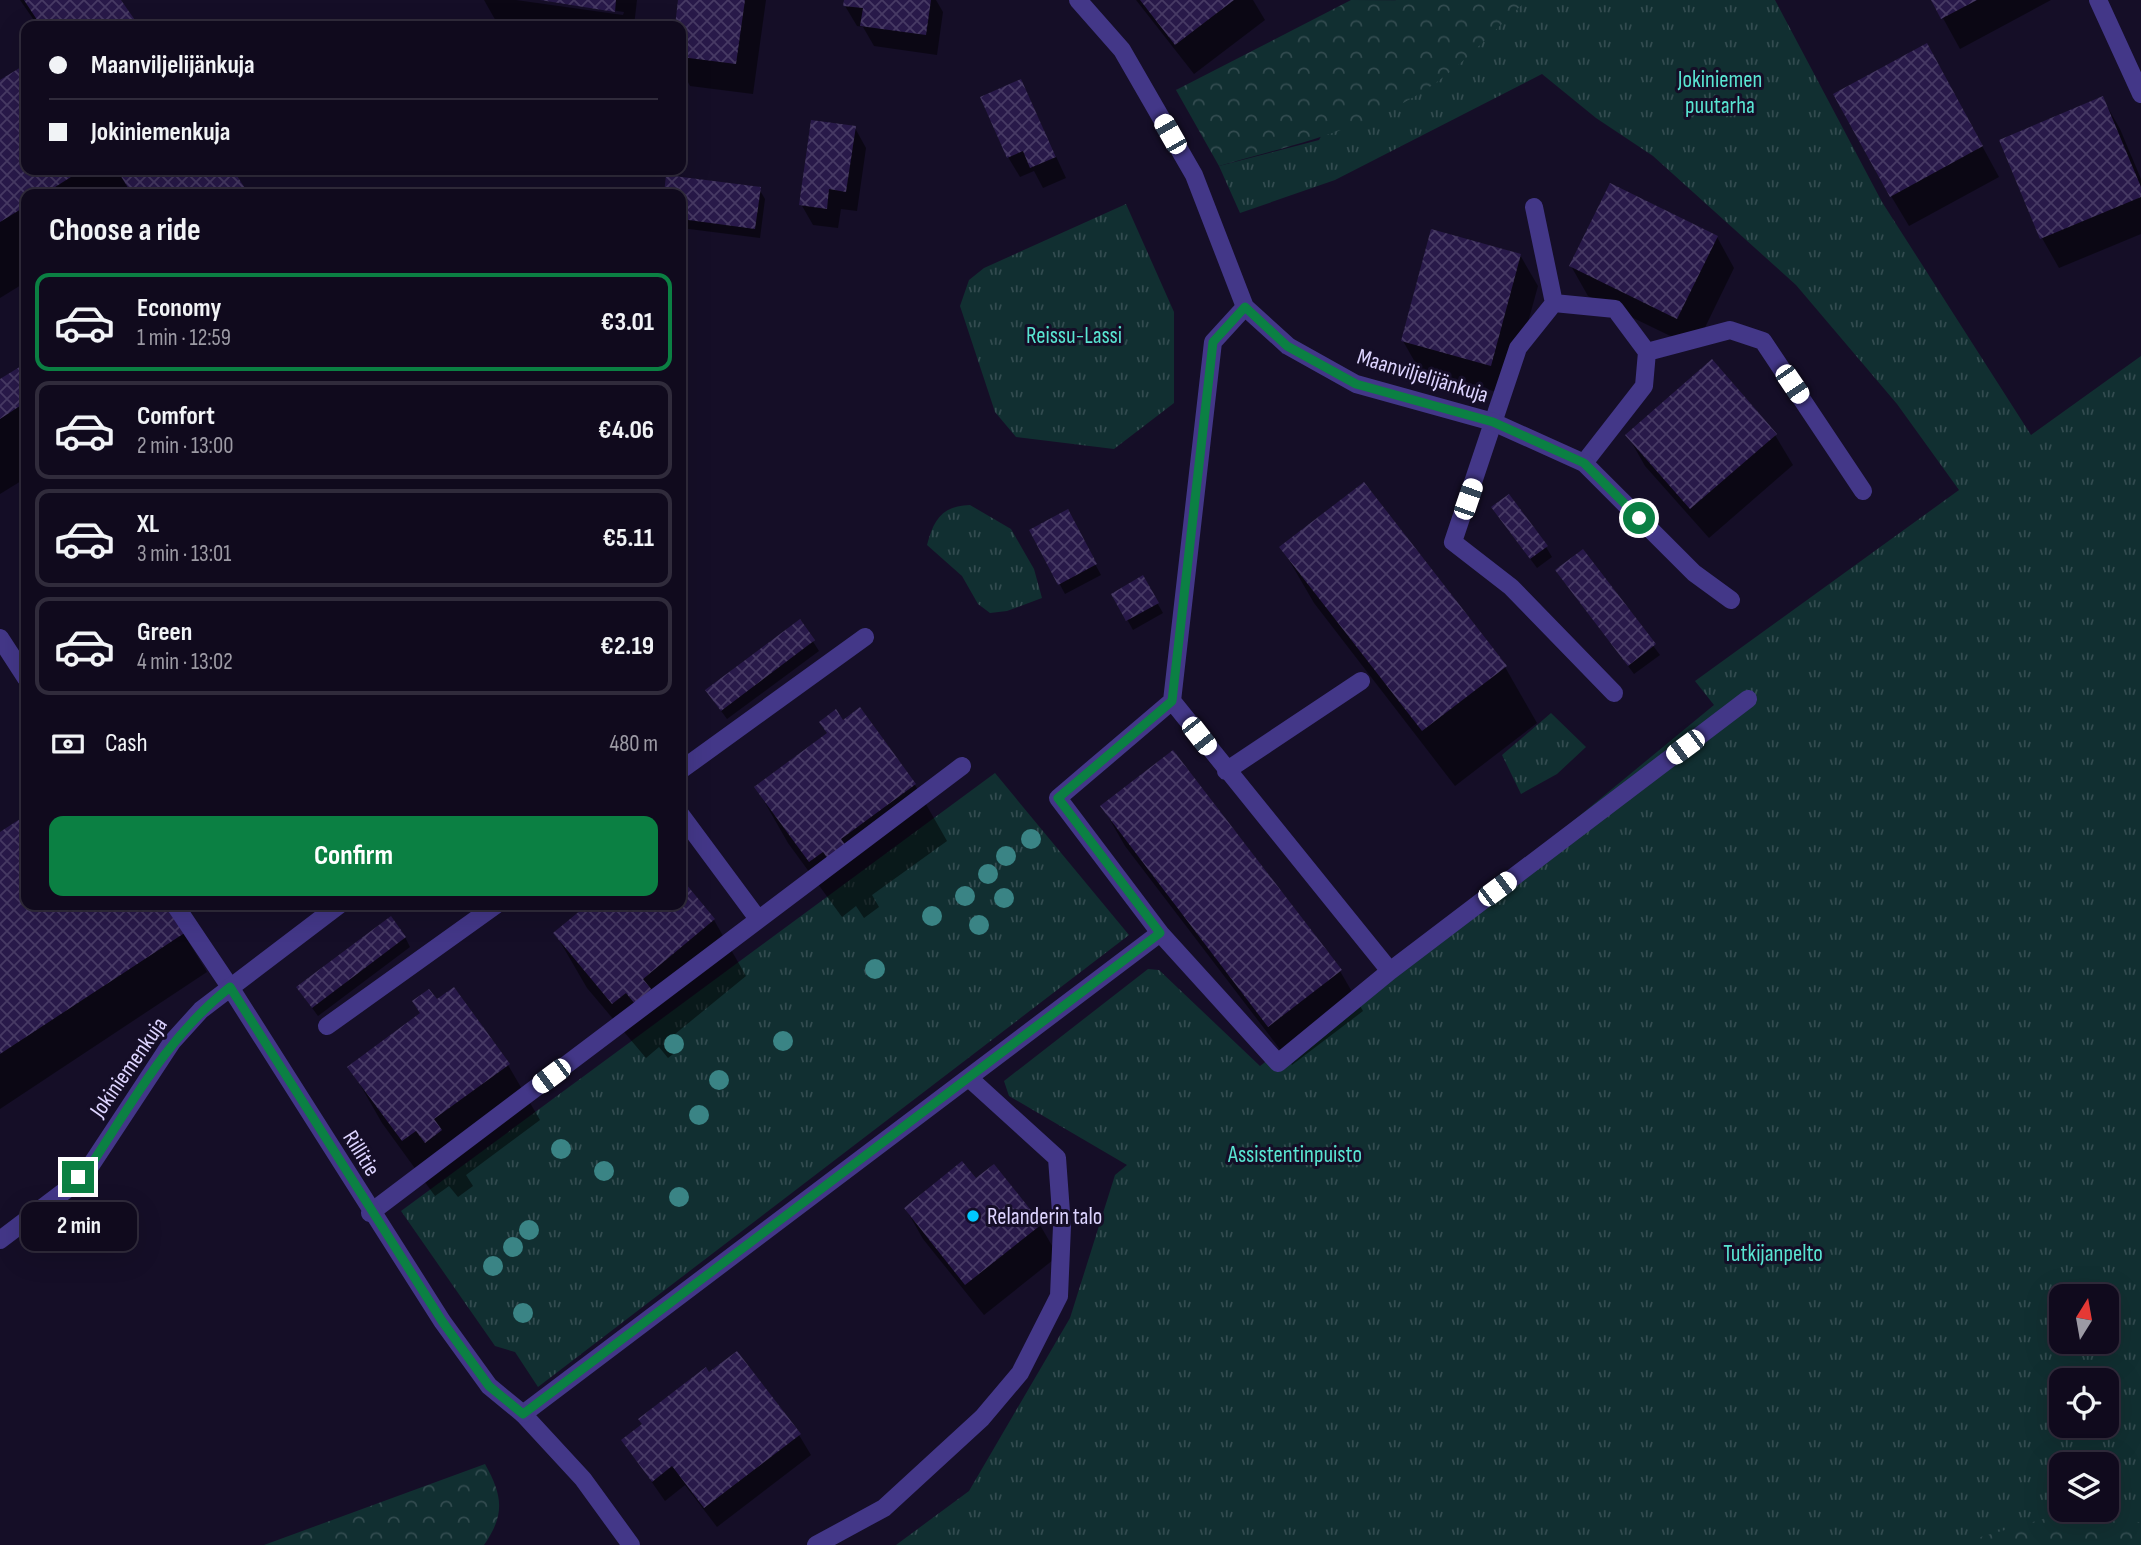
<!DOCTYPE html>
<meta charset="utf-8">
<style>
body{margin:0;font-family:"Sofia Sans Condensed",sans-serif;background:#191326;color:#f1f3f6;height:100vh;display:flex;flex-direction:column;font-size:26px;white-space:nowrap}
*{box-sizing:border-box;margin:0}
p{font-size:23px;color:#9c9aa4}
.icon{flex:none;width:38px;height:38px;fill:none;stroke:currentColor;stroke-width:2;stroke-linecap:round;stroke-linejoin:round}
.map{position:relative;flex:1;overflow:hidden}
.drawer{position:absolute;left:21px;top:189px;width:665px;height:721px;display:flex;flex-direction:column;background:#100a1d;border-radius:14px;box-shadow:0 7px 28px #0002,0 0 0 2px #302b3b}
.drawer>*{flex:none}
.guide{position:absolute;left:21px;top:21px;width:665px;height:154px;border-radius:14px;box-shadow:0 7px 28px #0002,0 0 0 2px #302b3b;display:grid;align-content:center;height:154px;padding:0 28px;background:#100a1d}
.needle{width:46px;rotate:11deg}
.tools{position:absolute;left:2049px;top:1284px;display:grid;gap:14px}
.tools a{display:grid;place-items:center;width:70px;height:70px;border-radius:14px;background:#100a1d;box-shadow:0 7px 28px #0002,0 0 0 2px #302b3b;font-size:35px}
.end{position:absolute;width:32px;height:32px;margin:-16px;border:9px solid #0b8043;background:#fff;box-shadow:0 0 0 4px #fff}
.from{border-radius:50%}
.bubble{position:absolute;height:49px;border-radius:14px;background:#100a1d;box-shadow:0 7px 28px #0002,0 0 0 2px #302b3b;font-size:23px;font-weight:700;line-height:49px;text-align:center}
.car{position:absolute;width:21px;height:42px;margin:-21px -10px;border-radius:9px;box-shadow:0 0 5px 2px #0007;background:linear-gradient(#fff 24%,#345 0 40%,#fff 0 76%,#345 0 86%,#fff 0)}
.guide b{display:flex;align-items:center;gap:24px;height:66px;font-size:26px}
.guide b+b{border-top:2px solid #302b3b}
.guide i{width:18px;height:18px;background:#f1f3f6}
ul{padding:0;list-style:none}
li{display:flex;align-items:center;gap:21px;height:98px;margin:0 14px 10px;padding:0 14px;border:4px solid #302b3b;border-radius:14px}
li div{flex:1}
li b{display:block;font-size:26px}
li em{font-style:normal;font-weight:700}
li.current{border-color:#0b8043}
li>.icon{width:63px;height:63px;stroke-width:1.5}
h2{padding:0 28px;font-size:32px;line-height:84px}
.pay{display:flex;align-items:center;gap:18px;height:77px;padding:0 28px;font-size:26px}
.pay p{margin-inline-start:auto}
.primary-button{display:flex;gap:14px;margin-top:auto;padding:14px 28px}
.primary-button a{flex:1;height:80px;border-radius:14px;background:#0b8043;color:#fff;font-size:28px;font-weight:700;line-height:80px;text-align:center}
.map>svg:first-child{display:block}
.grass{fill:url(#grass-tufts);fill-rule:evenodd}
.forest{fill:url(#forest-crowns)}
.shadow{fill:#0007}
.building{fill:url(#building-cross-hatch)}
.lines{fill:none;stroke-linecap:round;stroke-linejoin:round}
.lane{stroke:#433788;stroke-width:18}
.street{stroke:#433788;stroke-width:18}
.tree{fill:#3a8485}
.route{stroke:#0b8043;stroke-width:9}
.poi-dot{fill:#00c9ff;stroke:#150e27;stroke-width:2.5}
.labels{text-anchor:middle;stroke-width:6;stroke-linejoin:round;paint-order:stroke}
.park-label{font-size:23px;fill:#59e5d2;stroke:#150e27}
.street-label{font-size:23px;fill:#ddd4ff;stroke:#150e27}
.poi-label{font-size:23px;fill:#ddd4ff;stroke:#150e27;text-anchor:start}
</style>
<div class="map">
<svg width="2141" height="1545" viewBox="0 0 2141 1545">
<defs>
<pattern id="grass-tufts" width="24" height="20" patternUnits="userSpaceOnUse" patternTransform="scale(1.75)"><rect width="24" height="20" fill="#112f31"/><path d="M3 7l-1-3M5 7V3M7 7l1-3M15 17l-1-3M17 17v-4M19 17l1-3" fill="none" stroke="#334c50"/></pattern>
<pattern id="forest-crowns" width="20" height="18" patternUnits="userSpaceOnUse" patternTransform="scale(1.75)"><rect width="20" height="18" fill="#112f31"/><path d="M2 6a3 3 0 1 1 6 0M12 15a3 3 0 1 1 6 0" fill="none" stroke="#334c50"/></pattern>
<pattern id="building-cross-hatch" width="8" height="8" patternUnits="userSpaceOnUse" patternTransform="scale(1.75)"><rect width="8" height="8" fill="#281949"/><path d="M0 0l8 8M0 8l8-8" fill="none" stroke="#473a64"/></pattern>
</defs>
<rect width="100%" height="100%" fill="#150e27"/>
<path class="grass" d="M1396,0h379l107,202 149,233 110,-79v1189h-1245l73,-54 101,-173 45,-143 12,-10 -118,-69 -5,-15 144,-112 11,1 101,96 160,-119 294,-242 -19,-24 264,-191 -62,-86 -101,-119 -143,-129 -57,-38 -54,-44 -207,106 -95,33 -21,-47 100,-26zM2062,1297h45v45h-45zM2062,1381h45v45h-45zM2062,1465h45v45h-45z
M1126,204l48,108v91l-60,46 -98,-12 -21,-25 -35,-106 9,-26 15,-12z
M970,505l41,24 23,40 8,29 -35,13 -17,2 -12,-9 -16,-28 -35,-31c7,-26 15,-39 43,-40z
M1551,713l35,34 -29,27 -36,20 -19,-39z
M995,773l134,162 -591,452 -23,-35 -20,-6 -94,-135z"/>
<path class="forest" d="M1351,0l175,1c-30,27 -59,60 -92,83 -64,45 -142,61 -215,82l-43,-76z
M485,1464c18,32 20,51 -1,81h-220z
M2061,1509l42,1 38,13v22h-188l90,-26z"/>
<path class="shadow" d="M20,0h99l18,26h-99z
M484,0h32l107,15 1,-3 -83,-12h96l-3,26h-113l-24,-3z
M680,0h86l-13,94 -63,-8 -9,-17v-43h-5z
M846,0h90l7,12 -6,43 -63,-9 -11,-19 -6,-1 -12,-20z
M1136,0h117l12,20 -71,54z
M1933,0h118l-91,49z
M26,67v103h205l16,24h-221v88l-26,16v-216z
M1944,76l55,101 -90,49 -18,-30z
M1021,81l45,97 -23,10 -9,-17 -14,6 -12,-20z
M2103,99l17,30 21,50v55l-82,34 -17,-30z
M855,128l11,20 -9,63 -16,-2 -3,19 -25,-3 -12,-21z
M668,177l91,12 6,10 -5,39 -79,-10v-34h-16z
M1717,237l17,31 -39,80 -107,-52 -17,-30z
M1520,255l18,31 -30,109 -88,-24 -17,-30z
M26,365v113l-26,16v-112z
M1775,435l18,30 -84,73 -64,-72 -17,-30z
M1067,512l34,63 -36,19 -34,-63z
M1499,517l47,30 6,10 -15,11z
M1282,548l223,119 32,56 -82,63 -141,-183z
M1583,552l77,103 -26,19 -77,-103z
M1143,578l20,35 -30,17 -20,-36z
M800,621l19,30 -92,68 -14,-19z
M860,710l55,75 32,56 -75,54 7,12 -15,11 -8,-12 -14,11 -54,-74 -32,-56z
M1173,752l167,219 23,40 -71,54 -167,-219 -23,-40z
M26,817v88h140l41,67 -207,137v-275z
M681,881l33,39 32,56 -71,58 7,13 -14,11 -9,-11 -13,11 -59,-70 -32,-55 34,-28h92z
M405,937l5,10 -92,69 -14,-19z
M436,1001l72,64 32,55 -74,55 7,11 -15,11 -9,-11 -14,10 -53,-73 -32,-56z
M976,1181l64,44 18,31 -74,59 -61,-76 -17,-30z
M799,1435l12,20 -94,72 -32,-42 -20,16 -42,-60z"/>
<path class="building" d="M24,0h97l18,26h-98z
M540,0h76l-1,12z
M678,0h67l-9,64 -55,-7v-31h-6z
M844,0h87l-5,35 -66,-9 3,-18 -20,-2z
M1140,0h94l-59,45z
M1931,0h46l-36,19z
M1927,43l56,103 -93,51 -57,-103z
M26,64v106h56l-38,24h-18v12l-26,16v-142z
M1021,79l35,78 -26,11 -7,-17 -16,7 -27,-61z
M2103,96l38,91v10l-101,42 -41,-99z
M811,120l45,6 -10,66 -17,-3 -2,20 -28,-4z
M117,170h116l16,24h-117z
M666,175l95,12 -6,42 -74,-10v-25h-17z
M1610,183l108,53 -41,83 -108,-53z
M1431,229l90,25 -30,112 -90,-25z
M1712,359l65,75 -87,75 -65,-74z
M26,363v39l-26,17v-40z
M1364,482l143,184 -85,65 -143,-184z
M1509,494l39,52 -18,13 -39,-52z
M1068,509l29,55 -39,21 -29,-55z
M1583,549l73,95 -28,22 -73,-96z
M1143,575l16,28 -33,18 -15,-27z
M800,619l15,21 -94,71 -16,-21z
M860,707l56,77 -75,55 8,11 -18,13 -8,-11 -14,10 -55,-75 73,-54 -8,-11 17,-13 7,11z
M1173,750l169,220 -74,57 -168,-221z
M26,815v90h142l18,27 -186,122v-222z
M681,878l34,41 -72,60 9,11 -17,14 -9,-11 -14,11 -59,-71 34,-28h94z
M391,916l15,21 -94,71 -16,-21z
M454,987l56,77 -76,55 8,11 -17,13 -9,-12 -14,10 -55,-74 73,-54 -8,-12 17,-12 8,10z
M962,1161l14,17 18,-14 48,60 -77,61 -61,-77z
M737,1351l64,83 -97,74 -32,-42 -20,16 -31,-42 21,-16 -4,-5 68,-52 3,5z"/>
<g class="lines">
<path class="lane" d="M1534,207l20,96
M1647,352l83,-22 33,11 100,150
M1584,463l60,-77 3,-34 -32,-43 -61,-6 -36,45 -65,194 58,45 103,106
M0,638l26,40
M1172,701l218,270 -112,92 -118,-130 -102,-135 114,-97 41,-359 32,-35
M681,770l184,-133
M1226,771l135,-90
M681,815l77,104
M175,905l55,82
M1390,971l358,-272
M327,1026l169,-121
M370,1213l592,-447
M631,1545l-48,-66 -60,-65 637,-481
M816,1545l68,-37 98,-90 38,-45 39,-77 3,-70 -5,-68 -88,-80"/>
<path class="street" d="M1078,0l44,50 72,125 51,132 43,39 68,38 137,38 91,41 110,110 37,27
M2098,0l43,94
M230,987l212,334 47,65 34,28
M0,1240l66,-50 25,-25 81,-123 29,-32 138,-105"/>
</g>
<g class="tree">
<circle cx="1031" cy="839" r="10"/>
<circle cx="1006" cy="856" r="10"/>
<circle cx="988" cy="874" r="10"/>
<circle cx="965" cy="896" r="10"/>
<circle cx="1004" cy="898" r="10"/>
<circle cx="932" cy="916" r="10"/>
<circle cx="979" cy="925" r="10"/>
<circle cx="875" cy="969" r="10"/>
<circle cx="783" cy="1041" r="10"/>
<circle cx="674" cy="1044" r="10"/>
<circle cx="719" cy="1080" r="10"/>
<circle cx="699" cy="1115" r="10"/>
<circle cx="561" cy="1149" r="10"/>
<circle cx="604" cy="1171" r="10"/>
<circle cx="679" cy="1197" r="10"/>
<circle cx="529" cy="1230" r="10"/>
<circle cx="513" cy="1247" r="10"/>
<circle cx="493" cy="1266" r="10"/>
<circle cx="523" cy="1313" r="10"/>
</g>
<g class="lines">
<path class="route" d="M78,1177l13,-12c42,-64 78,-130 139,-178l212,334 47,65 34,28 637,-481 -102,-135 114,-97 41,-359 32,-35 42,39 69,38 137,38 91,41 55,55"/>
</g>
<circle class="poi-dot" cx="973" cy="1216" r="7"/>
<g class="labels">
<g class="park-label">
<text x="1720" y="87">Jokiniemen<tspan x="1720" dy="26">puutarha</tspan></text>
<text x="1074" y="343">Reissu-Lassi</text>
<text x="1295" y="1162">Assistentinpuisto</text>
<text x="1773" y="1261">Tutkijanpelto</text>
</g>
<g class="street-label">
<text transform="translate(1423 375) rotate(17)" y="8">Maanviljelijänkuja</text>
<text transform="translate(128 1067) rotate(-55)" y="8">Jokiniemenkuja</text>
<text transform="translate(362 1153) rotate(58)" y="8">Rillitie</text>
</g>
<g class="poi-label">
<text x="987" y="1224">Relanderin talo</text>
</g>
</g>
</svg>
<div class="tools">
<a><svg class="needle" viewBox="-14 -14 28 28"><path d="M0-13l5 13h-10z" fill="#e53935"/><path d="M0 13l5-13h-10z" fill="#9c9aa4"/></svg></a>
<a><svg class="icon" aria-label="locate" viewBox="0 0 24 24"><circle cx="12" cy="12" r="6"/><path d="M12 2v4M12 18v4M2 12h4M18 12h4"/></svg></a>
<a><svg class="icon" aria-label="layers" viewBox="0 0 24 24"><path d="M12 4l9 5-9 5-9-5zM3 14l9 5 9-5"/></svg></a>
</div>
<i class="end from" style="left:1639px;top:518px"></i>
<i class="end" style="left:78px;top:1177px"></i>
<div class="bubble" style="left:21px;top:1202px;width:116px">2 min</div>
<i class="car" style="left:1170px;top:134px;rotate:330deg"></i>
<i class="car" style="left:1792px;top:384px;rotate:146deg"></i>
<i class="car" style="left:1468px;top:499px;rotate:19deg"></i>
<i class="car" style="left:1199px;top:736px;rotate:142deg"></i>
<i class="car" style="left:1685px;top:747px;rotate:233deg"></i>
<i class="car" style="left:1497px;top:889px;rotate:53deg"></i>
<i class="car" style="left:551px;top:1076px;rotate:233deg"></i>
<div class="guide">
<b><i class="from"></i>Maanviljelijänkuja</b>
<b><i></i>Jokiniemenkuja</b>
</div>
<section class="drawer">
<h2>Choose a ride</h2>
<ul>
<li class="current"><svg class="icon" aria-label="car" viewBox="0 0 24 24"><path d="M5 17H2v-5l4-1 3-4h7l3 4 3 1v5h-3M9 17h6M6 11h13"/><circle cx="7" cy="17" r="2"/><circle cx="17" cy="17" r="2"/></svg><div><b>Economy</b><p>1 min · 12:59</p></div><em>€3.01</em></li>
<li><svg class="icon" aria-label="car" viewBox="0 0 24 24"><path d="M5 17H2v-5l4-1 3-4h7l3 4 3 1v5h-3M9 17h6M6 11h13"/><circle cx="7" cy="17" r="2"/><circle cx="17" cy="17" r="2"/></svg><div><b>Comfort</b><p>2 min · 13:00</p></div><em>€4.06</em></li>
<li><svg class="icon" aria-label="car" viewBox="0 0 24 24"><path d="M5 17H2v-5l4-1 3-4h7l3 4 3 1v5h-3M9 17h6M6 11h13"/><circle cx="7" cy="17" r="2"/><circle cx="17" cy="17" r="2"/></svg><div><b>XL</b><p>3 min · 13:01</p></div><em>€5.11</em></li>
<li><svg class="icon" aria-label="car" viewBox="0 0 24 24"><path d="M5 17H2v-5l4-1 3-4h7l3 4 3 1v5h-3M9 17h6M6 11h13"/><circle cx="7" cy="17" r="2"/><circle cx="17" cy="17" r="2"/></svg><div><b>Green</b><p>4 min · 13:02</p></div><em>€2.19</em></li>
</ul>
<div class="pay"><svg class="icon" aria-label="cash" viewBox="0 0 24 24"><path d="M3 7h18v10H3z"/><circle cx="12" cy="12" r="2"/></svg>Cash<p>480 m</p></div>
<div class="primary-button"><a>Confirm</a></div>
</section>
</div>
